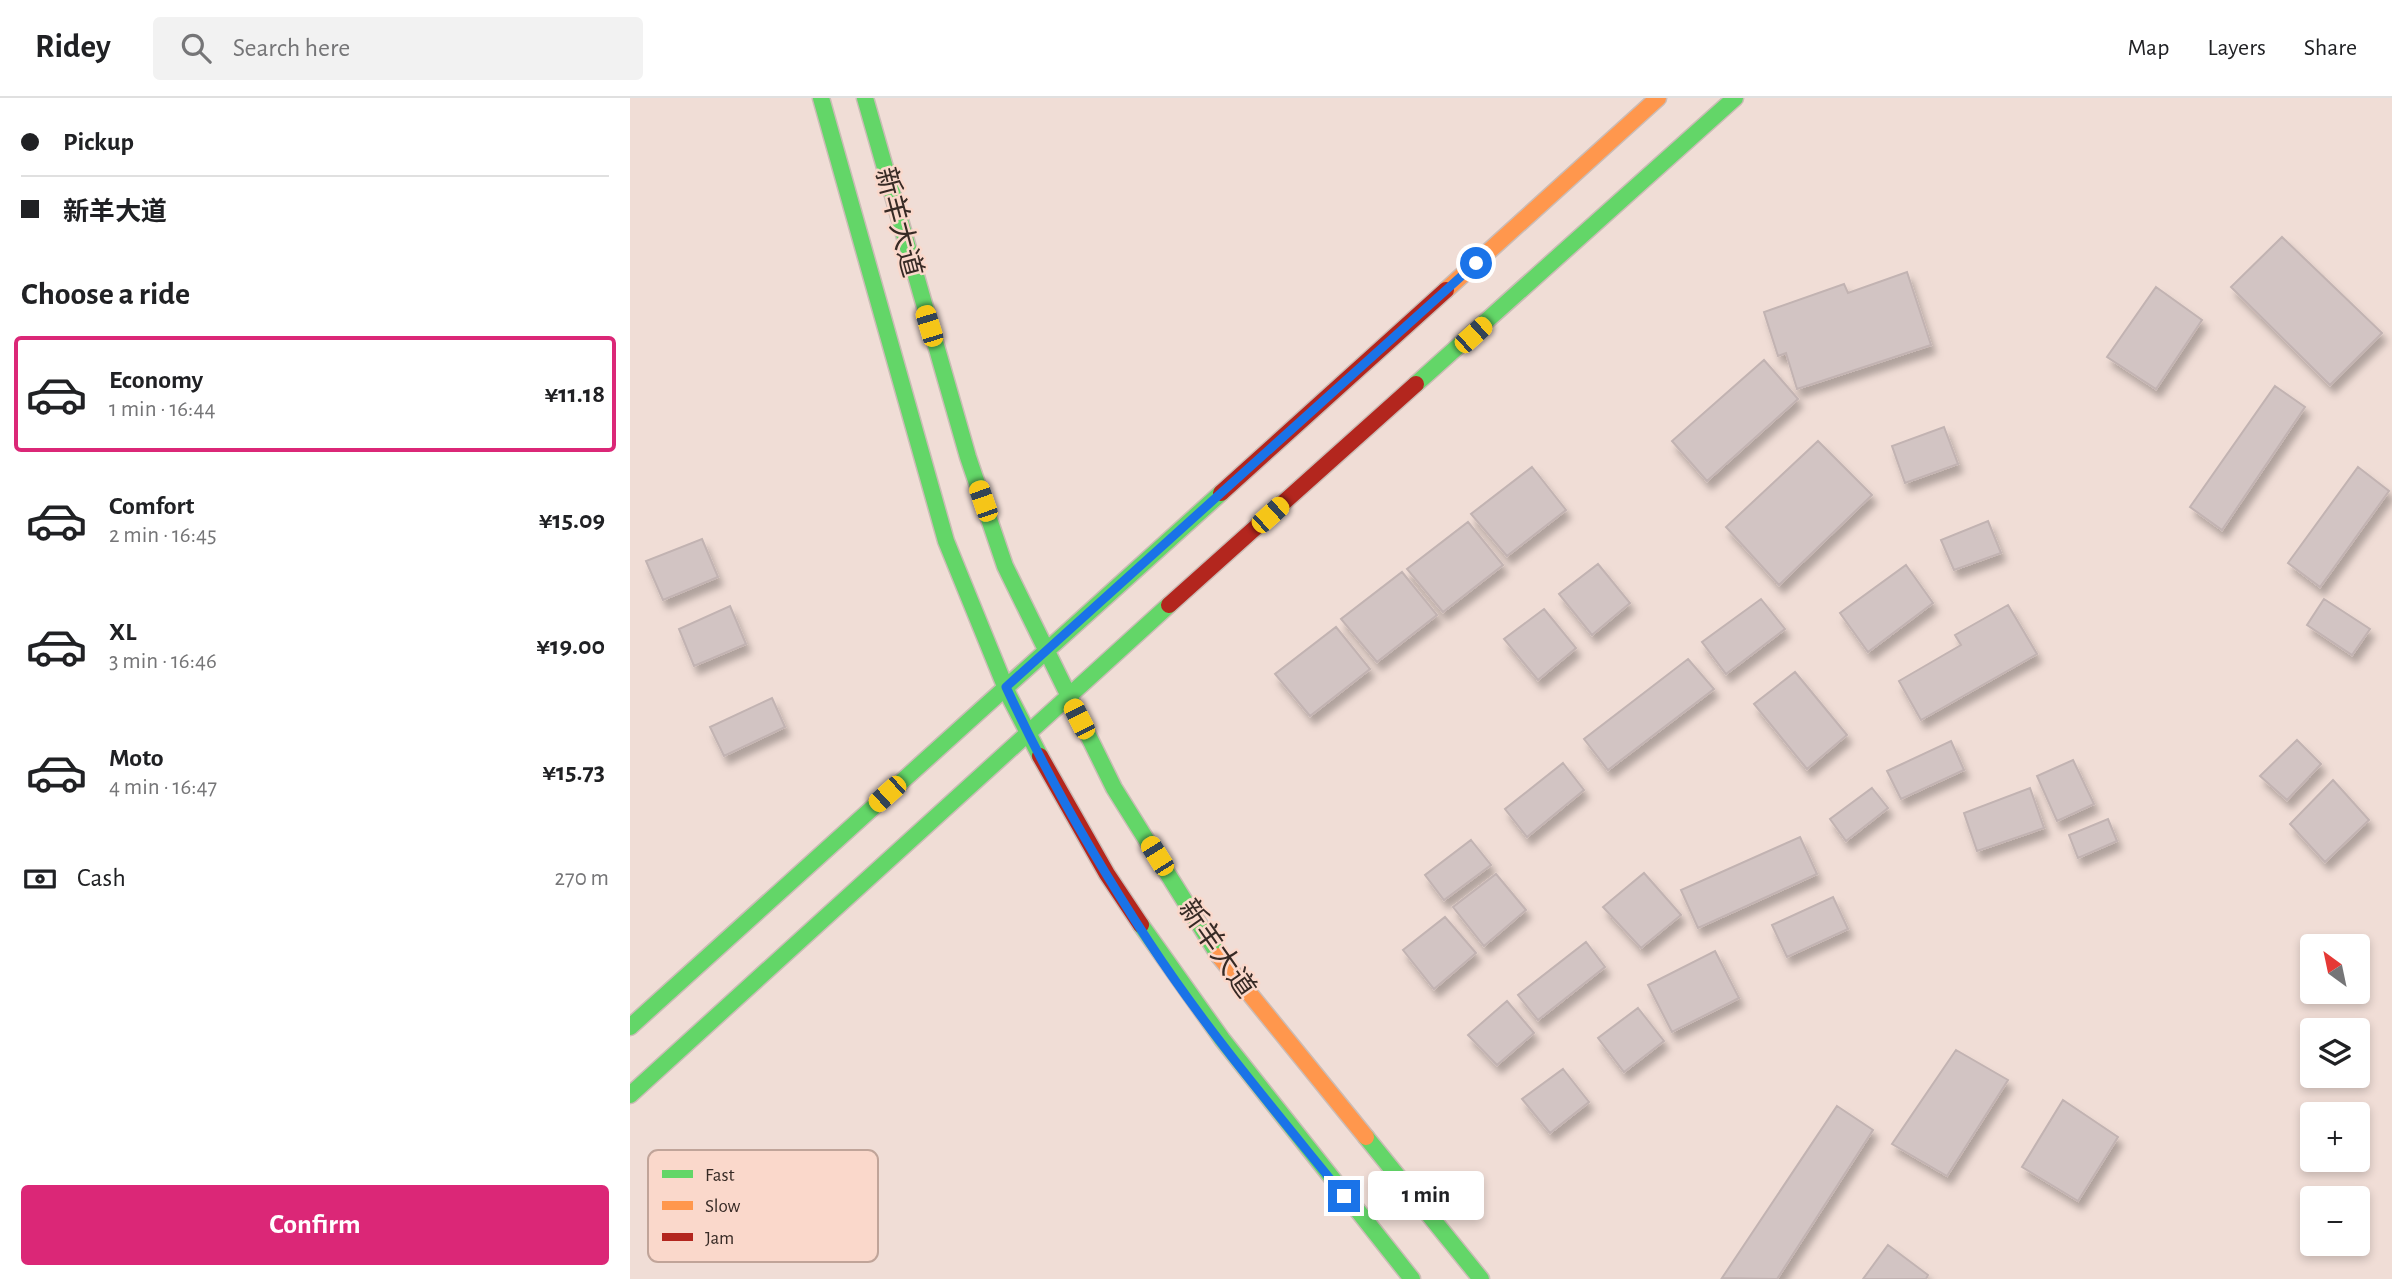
<!DOCTYPE html>
<meta charset="utf-8">
<style>
body{margin:0;font-family:"Alegreya Sans","Noto Sans SC",sans-serif;background:#f2f2f2;color:#202124;height:100vh;display:flex;flex-direction:column;font-size:26px;white-space:nowrap}
*{box-sizing:border-box;margin:0}
p{font-size:23px;color:#757577}
.icon{flex:none;width:38px;height:38px;fill:none;stroke:currentColor;stroke-width:2;stroke-linecap:round;stroke-linejoin:round}
.map{position:relative;flex:1;overflow:hidden}
.sheet{display:flex;flex-direction:column;background:#fff;width:630px}
.sheet>*{flex:none}
.hud{display:grid;align-content:center;height:154px;padding:0 21px;background:#fff}
.needle{width:46px;rotate:327deg}
.fabs{position:absolute;left:1670px;top:836px;display:grid;gap:14px}
.fabs a{display:grid;place-items:center;width:70px;height:70px;border-radius:7px;background:#fff;box-shadow:0 4px 10px #0003;font-size:35px}
.end{position:absolute;width:32px;height:32px;margin:-16px;border:9px solid #1a73e8;background:#fff;box-shadow:0 0 0 4px #fff}
.from{border-radius:50%}
.bubble{position:absolute;height:49px;border-radius:7px;background:#fff;box-shadow:0 4px 10px #0003;font-size:23px;font-weight:700;line-height:49px;text-align:center}
.car{position:absolute;width:21px;height:42px;margin:-21px -10px;border-radius:9px;box-shadow:0 0 5px 2px #0007;background:linear-gradient(#f5c518 24%,#345 0 40%,#f5c518 0 76%,#345 0 86%,#f5c518 0)}
.hud b{display:flex;align-items:center;gap:24px;height:66px;font-size:26px}
.hud b+b{border-top:2px solid #e0e0e0}
.hud i{width:18px;height:18px;background:#202124}
ul{padding:0;list-style:none}
li{display:flex;align-items:center;gap:21px;height:116px;margin:0 14px 10px;padding:0 7px;border:4px solid transparent;border-radius:7px}
li div{flex:1}
li b{display:block;font-size:26px}
li em{font-style:normal;font-weight:700}
li.active{border-color:#db2777}
li>.icon{width:63px;height:63px;stroke-width:1.5}
h2{padding:0 21px;font-size:32px;line-height:84px}
.pay{display:flex;align-items:center;gap:18px;height:77px;padding:0 21px;font-size:26px}
.pay p{margin-inline-start:auto}
.action{display:flex;gap:14px;margin-top:auto;padding:14px 21px}
.action a{flex:1;height:80px;border-radius:7px;background:#db2777;color:#fff;font-size:28px;font-weight:700;line-height:80px;text-align:center}
header{display:flex;align-items:center;gap:42px;box-sizing:border-box;height:98px;padding:0 35px;background:#fff;border-bottom:2px solid #e0e0e0}
header strong{font-size:33px}
nav{display:flex;gap:38px;margin-inline-start:auto;font-size:24px}
.search{width:490px;height:63px;background:#f2f2f2;display:flex;align-items:center;gap:18px;box-sizing:border-box;padding:0 24px;border-radius:7px;color:#757577;font-size:26px}
main{display:flex;flex:1;min-height:0}
.map>svg:first-child{display:block}
.building{fill:#d2c4c3;stroke:#c2b3b2;stroke-width:2;filter:url(#shadow)}
.lines{fill:none;stroke-linecap:round;stroke-linejoin:round}
.fast-casing{stroke:#cbbcb6;stroke-width:19}
.slow-casing{stroke:#cbbcb6;stroke-width:19}
.jam-casing{stroke:#cbbcb6;stroke-width:19}
.fast{stroke:#63d668;stroke-width:16}
.slow{stroke:#ff974d;stroke-width:16}
.jam{stroke:#b3261e;stroke-width:16}
.route{stroke:#1a73e8;stroke-width:9}
.labels{text-anchor:middle;stroke-width:5;stroke-linejoin:round;paint-order:stroke}
.street-label{font-size:28px;fill:#372a25;stroke:#fad8cb}
.key{fill:#fad8cb;stroke:#c0a499;stroke-width:2}
.key-label{font-size:19px;fill:#372a25}
</style>
<header>
<strong>Ridey</strong>
<div class="search"><svg class="icon" aria-label="search" viewBox="0 0 24 24"><circle cx="10" cy="10" r="6"/><path d="M15 15l6 6"/></svg>Search here</div>
<nav><a>Map</a><a>Layers</a><a>Share</a></nav>
</header>
<main>
<section class="sheet">
<div class="hud">
<b><i class="from"></i>Pickup</b>
<b><i></i>新羊大道</b>
</div>
<h2>Choose a ride</h2>
<ul>
<li class="active"><svg class="icon" aria-label="car" viewBox="0 0 24 24"><path d="M5 17H2v-5l4-1 3-4h7l3 4 3 1v5h-3M9 17h6M6 11h13"/><circle cx="7" cy="17" r="2"/><circle cx="17" cy="17" r="2"/></svg><div><b>Economy</b><p>1 min · 16:44</p></div><em>¥11.18</em></li>
<li><svg class="icon" aria-label="car" viewBox="0 0 24 24"><path d="M5 17H2v-5l4-1 3-4h7l3 4 3 1v5h-3M9 17h6M6 11h13"/><circle cx="7" cy="17" r="2"/><circle cx="17" cy="17" r="2"/></svg><div><b>Comfort</b><p>2 min · 16:45</p></div><em>¥15.09</em></li>
<li><svg class="icon" aria-label="car" viewBox="0 0 24 24"><path d="M5 17H2v-5l4-1 3-4h7l3 4 3 1v5h-3M9 17h6M6 11h13"/><circle cx="7" cy="17" r="2"/><circle cx="17" cy="17" r="2"/></svg><div><b>XL</b><p>3 min · 16:46</p></div><em>¥19.00</em></li>
<li><svg class="icon" aria-label="car" viewBox="0 0 24 24"><path d="M5 17H2v-5l4-1 3-4h7l3 4 3 1v5h-3M9 17h6M6 11h13"/><circle cx="7" cy="17" r="2"/><circle cx="17" cy="17" r="2"/></svg><div><b>Moto</b><p>4 min · 16:47</p></div><em>¥15.73</em></li>
</ul>
<div class="pay"><svg class="icon" aria-label="cash" viewBox="0 0 24 24"><path d="M3 7h18v10H3z"/><circle cx="12" cy="12" r="2"/></svg>Cash<p>270 m</p></div>
<div class="action"><a>Confirm</a></div>
</section>
<div class="map">
<svg width="1762" height="1181" viewBox="0 0 1762 1181">
<defs>
<filter id="shadow"><feDropShadow dx="4.5" dy="8" stdDeviation="3.5" flood-color="#0004"/></filter>
</defs>
<rect width="100%" height="100%" fill="#f0ddd6"/>
<path class="building" d="M1652,139l100,96 -52,52 -99,-98z
M1277,174l24,73 -134,44 -11,-36 -8,3 -14,-44 80,-28 4,9z
M1526,189l46,33 -46,69 -49,-32z
M1134,262l34,39 -91,82 -35,-40z
M1645,288l30,21 -83,123 -32,-23z
M1314,329l14,37 -53,19 -13,-37z
M1188,343l54,54 -93,90 -53,-58z
M902,369l34,43 -59,46 -36,-42z
M1728,369l31,24 -69,96 -32,-24z
M1358,423l13,32 -47,17 -13,-30z
M838,424l35,43 -60,47 -36,-43z
M72,441l16,38 -55,23 -17,-39z
M968,466l32,39 -38,32 -33,-41z
M1276,467l27,38 -65,49 -28,-39z
M772,474l35,43 -60,47 -36,-43z
M1131,501l24,30 -59,45 -24,-32z
M1694,501l46,30 -18,26 -45,-30z
M1378,507l29,49 -116,66 -22,-39 62,-36 -6,-10z
M100,508l16,38 -52,22 -15,-37z
M914,511l32,39 -38,32 -34,-41z
M706,529l34,42 -60,47 -35,-42z
M1058,561l26,30 -106,81 -24,-31z
M1165,574l52,63 -40,34 -53,-65z
M142,600l13,29 -61,29 -14,-29z
M1667,642l24,24 -34,36 -27,-24z
M1321,643l13,29 -63,29 -14,-28z
M1443,662l21,44 -37,17 -20,-45z
M933,665l21,27 -57,47 -22,-28z
M1703,682l36,40 -44,42 -35,-38z
M1242,690l16,20 -42,33 -16,-22z
M1400,690l14,40 -67,23 -13,-38z
M1478,721l9,22 -39,17 -9,-23z
M1170,739l17,37 -119,54 -17,-38z
M841,742l20,25 -47,35 -19,-25z
M1014,775l37,42 -40,33 -38,-41z
M866,776l30,36 -42,36 -31,-39z
M1203,799l15,32 -61,28 -15,-32z
M815,819l31,36 -42,36 -31,-39z
M956,844l19,25 -67,53 -20,-25z
M1085,853l24,47 -67,34 -24,-47z
M877,903l27,32 -37,32 -29,-30z
M1008,910l26,33 -40,31 -26,-34z
M1326,952l52,30 -61,96 -55,-32z
M933,971l26,33 -39,31 -28,-34z
M1433,1002l55,37 -40,64 -56,-34z
M1207,1008l36,24 -96,149 -55,-1z
M1258,1147l40,30 -2,4h-63z"/>
<g class="lines">
<g class="fast-casing">
<path id="fast" d="M191,0l125,443 63,155 31,60
M235,0l103,359 37,109 109,222 105,168
M786,286l319,-286
M511,827l81,114 190,240
M0,929l591,-534
M0,997l539,-490
M736,1039l115,142"/>
</g>
<g class="slow-casing">
<path id="slow" d="M816,192l212,-192
M589,858l147,181"/>
</g>
<g class="jam-casing">
<path id="jam" d="M591,395l225,-203
M539,507l247,-221
M410,658l67,118 34,51"/>
</g>
<use href="#fast" class="fast"/>
<use href="#slow" class="slow"/>
<use href="#jam" class="jam"/>
</g>
<g class="lines">
<path class="route" d="M714,1098c-67,-83 -136,-164 -195,-254 -53,-81 -102,-166 -143,-255l470,-424"/>
</g>
<g class="labels">
<g class="street-label">
<text transform="translate(270 124) rotate(75)" y="10">新羊大道</text>
<text transform="translate(588 850) rotate(55)" y="10">新羊大道</text>
</g>
</g>
<rect x="18" y="1052" width="230" height="112" rx="10" class="key"/>
<rect x="32" y="1072" width="31" height="8" fill="#63d668"/>
<rect x="32" y="1103" width="31" height="9" fill="#ff974d"/>
<rect x="32" y="1135" width="31" height="8" fill="#b3261e"/>
<g class="key-label">
<text x="75" y="1083">Fast</text>
<text x="75" y="1114">Slow</text>
<text x="75" y="1146">Jam</text>
</g>
</svg>
<div class="fabs">
<a><svg class="needle" viewBox="-14 -14 28 28"><path d="M0-13l5 13h-10z" fill="#e53935"/><path d="M0 13l5-13h-10z" fill="#757577"/></svg></a>
<a><svg class="icon" aria-label="layers" viewBox="0 0 24 24"><path d="M12 4l9 5-9 5-9-5zM3 14l9 5 9-5"/></svg></a>
<a>+</a>
<a>−</a>
</div>
<i class="end from" style="left:846px;top:165px"></i>
<i class="end" style="left:714px;top:1098px"></i>
<div class="bubble" style="left:738px;top:1073px;width:116px">1 min</div>
<i class="car" style="left:299px;top:228px;rotate:343deg"></i>
<i class="car" style="left:843px;top:237px;rotate:48deg"></i>
<i class="car" style="left:353px;top:403px;rotate:341deg"></i>
<i class="car" style="left:640px;top:417px;rotate:48deg"></i>
<i class="car" style="left:449px;top:621px;rotate:333deg"></i>
<i class="car" style="left:257px;top:696px;rotate:228deg"></i>
<i class="car" style="left:527px;top:758px;rotate:328deg"></i>
</div>
</main>
